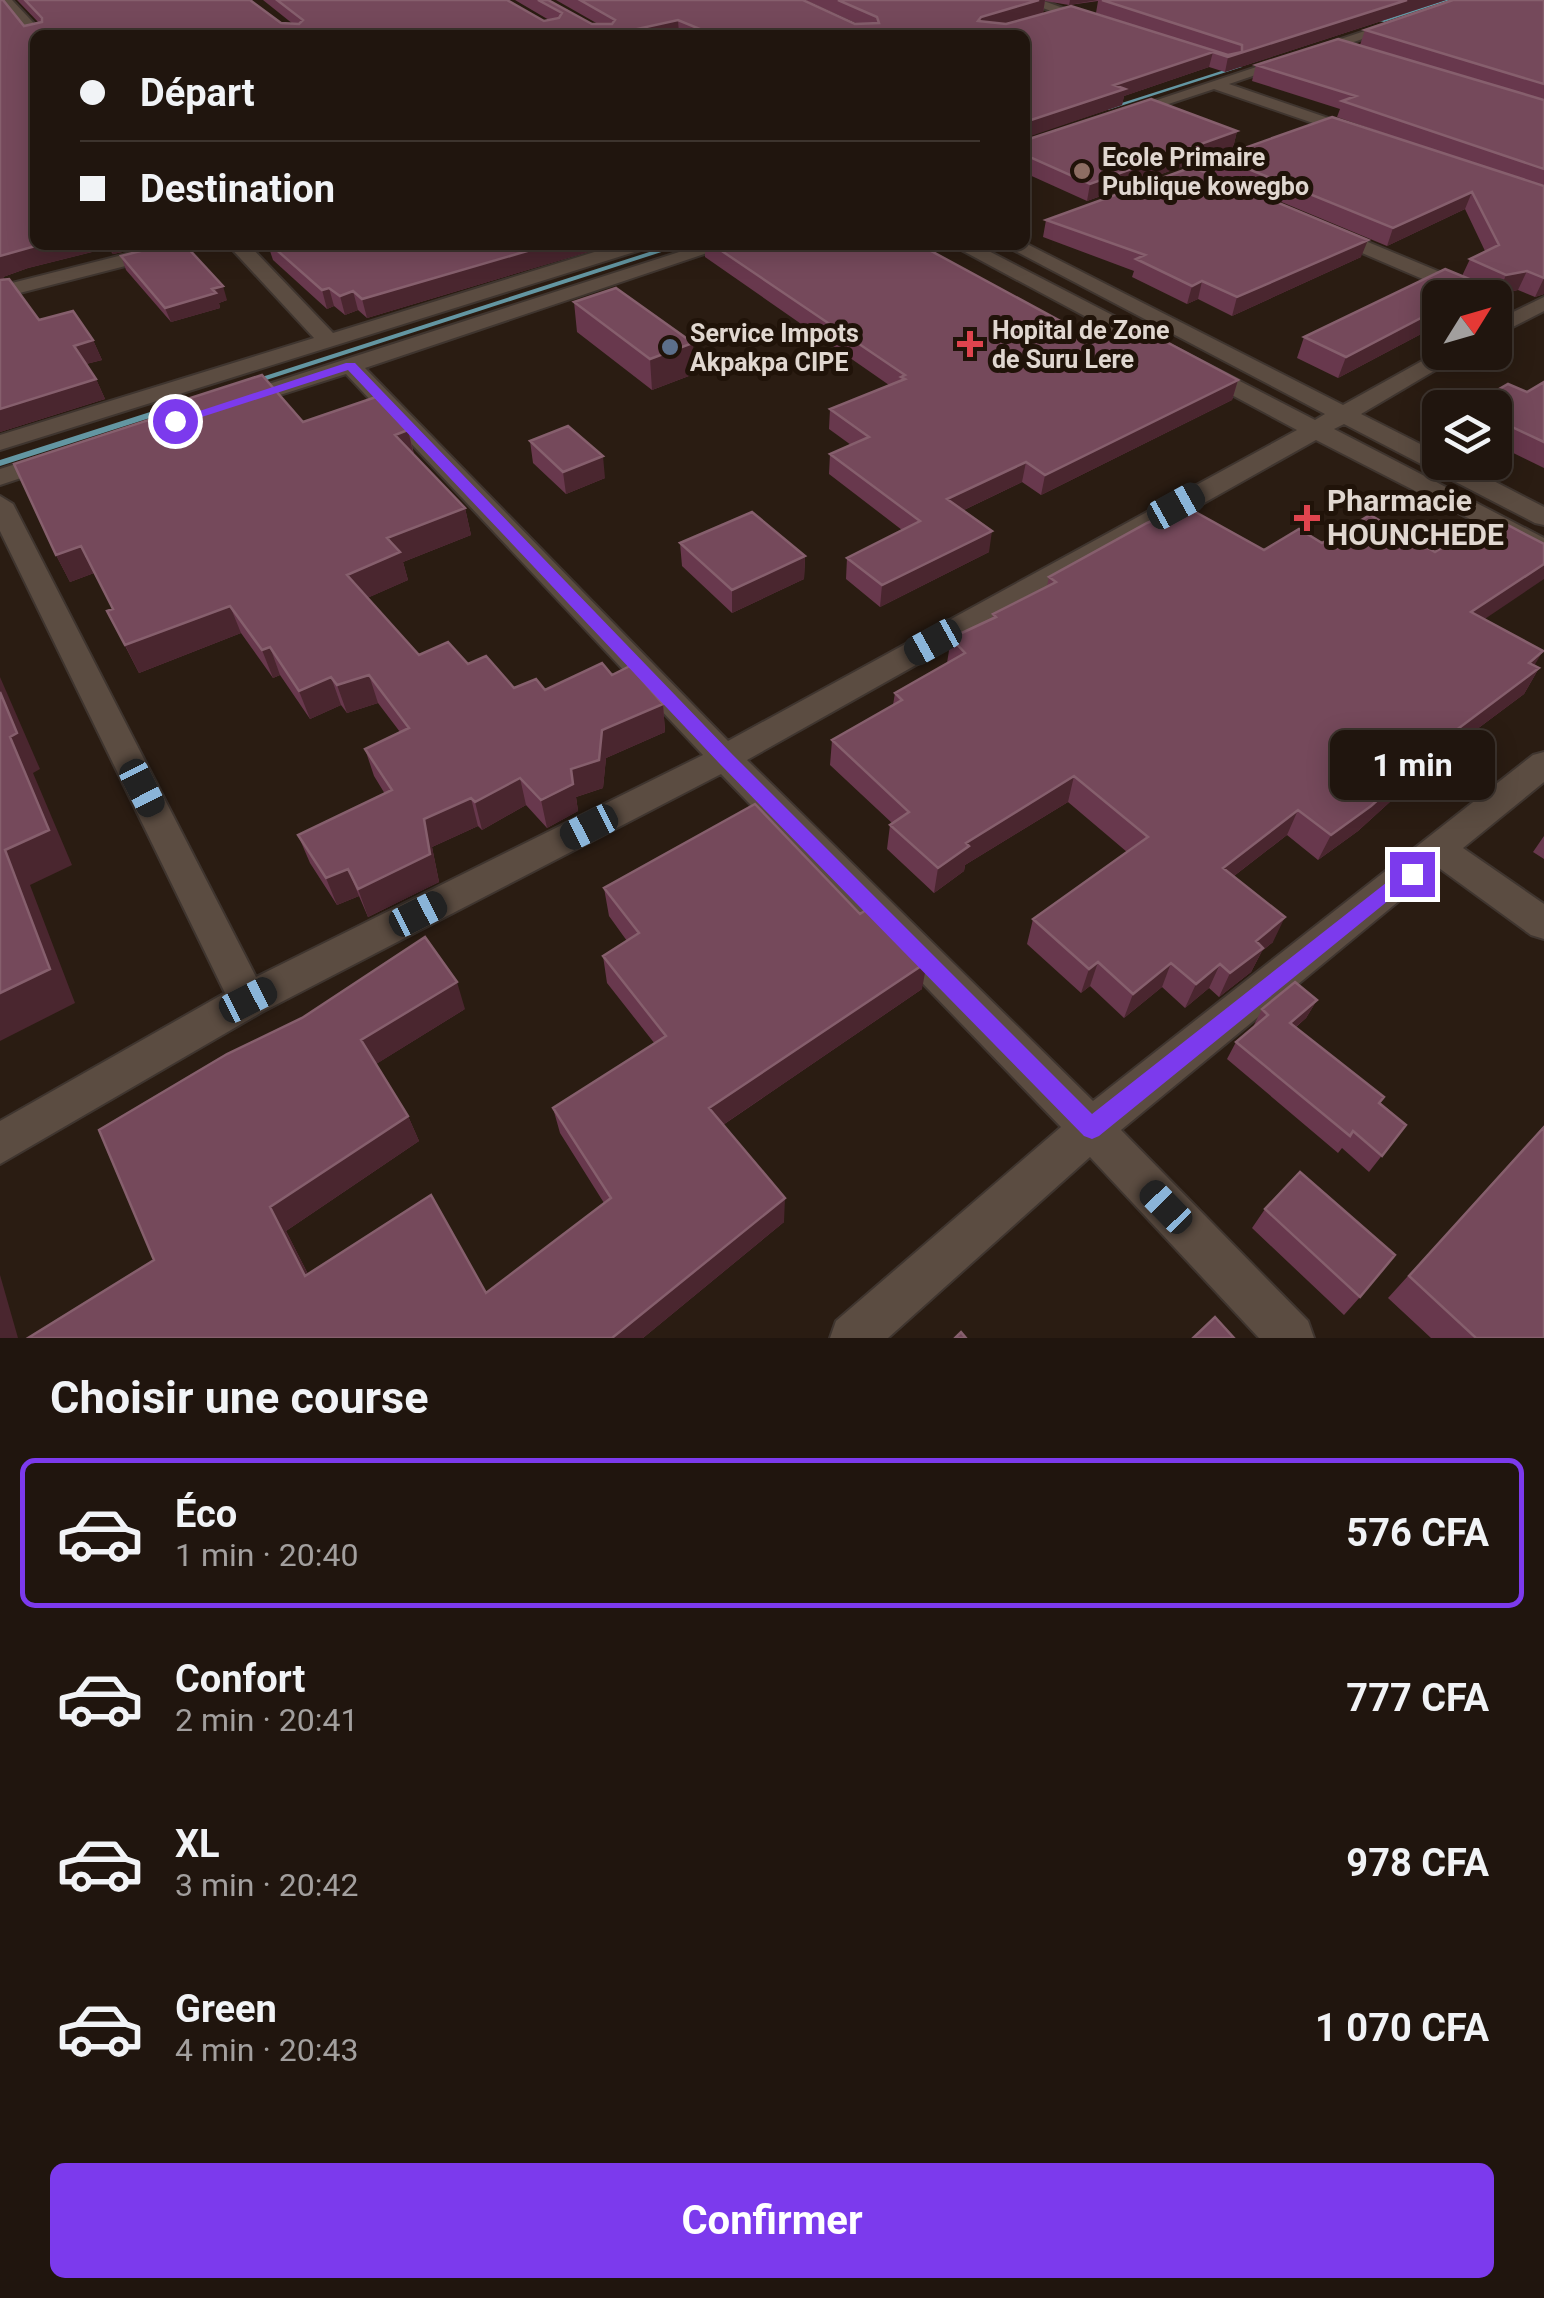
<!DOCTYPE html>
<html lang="fr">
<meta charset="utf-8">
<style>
body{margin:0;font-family:Roboto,sans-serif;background:#2d221c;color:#f1f3f6;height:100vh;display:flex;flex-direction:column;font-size:38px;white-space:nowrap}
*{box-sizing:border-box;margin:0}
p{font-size:32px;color:#a29f9e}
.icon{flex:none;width:55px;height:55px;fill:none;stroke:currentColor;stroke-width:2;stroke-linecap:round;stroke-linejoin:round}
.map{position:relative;height:1338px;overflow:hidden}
.drawer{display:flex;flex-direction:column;background:#20150e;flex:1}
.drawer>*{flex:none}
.hud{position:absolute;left:30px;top:30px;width:1000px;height:220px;border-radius:15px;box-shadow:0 5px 25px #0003,0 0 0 2px #3d342e;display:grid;align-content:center;height:220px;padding:0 50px;background:#20150e}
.needle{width:65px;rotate:53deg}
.tools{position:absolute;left:1422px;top:280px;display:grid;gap:20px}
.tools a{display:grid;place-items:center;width:90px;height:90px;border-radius:15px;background:#20150e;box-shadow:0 5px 25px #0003,0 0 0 2px #3d342e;font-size:50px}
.end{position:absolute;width:45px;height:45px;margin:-22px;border:12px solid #7c3aed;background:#fff;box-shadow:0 0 0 5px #fff}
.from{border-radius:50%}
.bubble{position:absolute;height:70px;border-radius:15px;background:#20150e;box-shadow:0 5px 25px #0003,0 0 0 2px #3d342e;font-size:32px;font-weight:700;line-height:70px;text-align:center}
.car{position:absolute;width:30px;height:60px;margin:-30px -15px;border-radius:12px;box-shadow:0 0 8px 2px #0007;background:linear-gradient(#222 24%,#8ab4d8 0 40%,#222 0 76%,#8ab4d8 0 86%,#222 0)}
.hud b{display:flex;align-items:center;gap:35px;height:95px;font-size:38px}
.hud b+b{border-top:2px solid #3d342e}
.hud i{width:25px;height:25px;background:#f1f3f6}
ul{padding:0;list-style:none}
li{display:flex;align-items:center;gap:30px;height:150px;margin:0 20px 15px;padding:0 30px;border:5px solid transparent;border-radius:15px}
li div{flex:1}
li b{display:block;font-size:38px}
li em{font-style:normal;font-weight:700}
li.active{border-color:#7c3aed}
li>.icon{width:90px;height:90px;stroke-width:1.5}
h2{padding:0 50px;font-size:45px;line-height:120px}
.action{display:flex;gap:20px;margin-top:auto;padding:20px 50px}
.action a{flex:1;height:115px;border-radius:15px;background:#7c3aed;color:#fff;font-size:40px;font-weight:700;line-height:115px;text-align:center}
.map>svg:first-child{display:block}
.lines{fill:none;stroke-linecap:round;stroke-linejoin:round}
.stream{fill:#6396a2;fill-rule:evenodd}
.minor-casing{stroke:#3f352f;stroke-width:4}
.minor{fill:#5b4c41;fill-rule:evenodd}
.wall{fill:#68384d;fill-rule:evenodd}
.shaded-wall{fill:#4a262f}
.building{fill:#75495b;stroke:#865f6d;stroke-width:2.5}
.route{fill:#7c3aed}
.education-dot{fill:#8d6e63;stroke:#201309;stroke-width:4}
.health-dot{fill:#e0444e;stroke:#201309;stroke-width:4}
.service-dot{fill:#5c6f8a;stroke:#201309;stroke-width:4}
.labels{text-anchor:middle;stroke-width:10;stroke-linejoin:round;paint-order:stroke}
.far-poi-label{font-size:25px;font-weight:bold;fill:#e0d7d0;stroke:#201309;text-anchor:start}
.poi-label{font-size:30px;font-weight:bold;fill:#e0d7d0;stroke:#201309;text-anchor:start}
</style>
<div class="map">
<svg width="1544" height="1338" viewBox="0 0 1544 1338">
<rect width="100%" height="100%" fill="#2a1c12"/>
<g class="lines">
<path class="stream" d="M1441,0h9l-66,22 -5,-1z
M1237,66l5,1 -134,43 -5,-1z
M671,245h12l-432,140h-6l-2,-2z
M172,405l3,1v4l-175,56v-6z"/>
<g class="minor-casing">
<path id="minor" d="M0,0h12l33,35 -12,3z
M1021,0h20l63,23 -12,3z
M1458,0h20l-249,84 134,46v6h-12l-137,-47 -85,28 -14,-3z
M1327,225l166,69 3,4h-29l-147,-63 -2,-4z
M1025,243l318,162 97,-54 26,1 -105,62 79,40v8h17l87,45v18l-9,-2 -191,-99 -10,5 210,109v19l-228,-117 -569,320 346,341 440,-346 11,-3v30l-81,66 81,56v35l-13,-4 -92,-67 -318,262 187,191 6,17h-55l-169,-181 -202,181h-58l6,-17 225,-194 -340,-353 -459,238 -262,152v-43l225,-128 -225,-462v-35l13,8 243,473 447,-222 -357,-381 -110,35 -8,-2 -4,-5 4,-5 473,-152h30l-366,123 363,373 569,-311 -345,-185h25l338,175 10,-6 -321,-169z
M162,245h33l-3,4 -192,49v-12z
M228,245h21l84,88 284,-88h30l-3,4 -644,201v-15l314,-97z
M1544,297v14l-49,25v-15z
M54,452l12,7 -3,5 -63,21v-16z"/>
</g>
<use href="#minor" class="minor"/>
</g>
<path class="wall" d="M0,0l24,26 15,-3 -22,-23h233l31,23 12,1 -30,-24h244l37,21 5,-1 -34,-20h33l44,24h6l-42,-24h247l52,24h3l-53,-24h641l-221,72 -16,-5 -85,29 -2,9 -96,32 3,2 208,-8 -4,17 -146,53 -62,-28v-138h-990v210h120l-42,9 -5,-6 -80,20 -25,9 36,43 54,20 9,20 -16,4 10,15 9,20 -105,33zM1045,1l24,4 29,-4 -2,12 52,17 -143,-6 38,-11z
M1544,0v294l-9,3 -17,-7 -20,4 -11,-5 -4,9h-43v26l-102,54 -41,-20 7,-21 158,-61 8,-17 15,-8 -20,-42 -78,37 -173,-72 5,-17 170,-22 -52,-18 3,-8 -88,-28 4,-16 104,-20 5,-15z
M1046,220l315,37 -129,59 -34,-17 -11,5 -55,-27 2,-6 -91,-34z
M268,245l61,1 282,-1 -244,73 -9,-8 -13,5 -11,-9 -7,3 -54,-49z
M705,245h244l-16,7 168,91 137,37 -6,20 -191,95 -19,-13 -58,28 25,42 -109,55 -34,-28 1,-21 55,-28 -73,-56 1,-20 21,-9 -22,-16 1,-20 59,-24 -184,-128z
M121,256l106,44 -8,3 1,5 -49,14 -45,-52z
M574,302l119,41 1,31 -42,16 -75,-58z
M1544,382v86l-49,-24v-36h-27l59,-16z
M303,422l105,8 6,24 51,54 6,27 -68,27 5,18 -41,18 52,57 49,9 46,24 31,2 67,-15 51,29 2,28 -59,26 -3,30 -27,9 2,14 -31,17 -21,-23 -44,25 -4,-4 -46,21 7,35 -71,35 -9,-21 -22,9 -27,-42 -12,-28 87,-41 -11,-18 -9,-27 35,-17 -22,-29 -31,10 -6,-8 -31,14 -30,-44 -7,3 -32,-45 -102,40 -32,-62 6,-2 -19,-36 -24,9 -14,-27z
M530,441l75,37 -39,16 -33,-31z
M1164,523l100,27 58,-7 162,76 55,49 -15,26 -87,65 -79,72 -40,29 -31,-25 -53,41 39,66 -11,9 -11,21 -32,25 -10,-9 -24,20 -23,-21 -38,31 -34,-32 -9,7 -54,-49 6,-25 94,-67 -59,-50 -103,63 -1,6 -30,22 -47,-44 3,-24 2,-2 -62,-58 2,-25 61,-35 2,-12 52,-30 4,-25 41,-19 1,-5 54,-28 2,-9z
M680,543l125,13 -1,23 -72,34 -50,-47z
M1544,836v23l-11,-7z
M604,888l318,101 -199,136 61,97 -141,116 -489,-78 -55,-130 366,-121 -89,55 32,52 11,25 -133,90 22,43 178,19 118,-90 -44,-70 -7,-25 102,-64 -48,-61 -4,-27 24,-15 -18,-25z
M1317,1000l-11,18 -10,9 110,98 -37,47 -27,-24 -4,5 -111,-94 9,-17 17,-15 9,-18z
M1544,1126v212h-113l-43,-40z
M1265,1209l95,88 -16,18 -92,-87z"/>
<path class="shaded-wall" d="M1039,0h6l-2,13 -64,18 -1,-10 3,-4z
M1070,0h28l-29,5z
M1407,0h39l-221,72 3,-15z
M678,20l1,14 -3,1h-66z
M758,30v5h-23z
M1213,52l-4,15 -85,29 -2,9 -97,33v-16l89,-37z
M1237,131l-4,17 -146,53 3,-17z
M1472,192l-7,17 -78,37 6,-18z
M1368,240l-7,17 -129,59 5,-19z
M39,245h68l1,3 -80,20 -25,9 2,4 -5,3v-28z
M109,245h46l-42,9z
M548,245h63l-244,73 -5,-19z
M915,245h34l-36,16z
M1527,271l-9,19 -20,4 8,-19z
M1544,278v16l-9,3z
M1202,281l-4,18 -11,5 5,-18z
M1490,282l-7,16h-22z
M223,286l4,14 -8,3 1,5 -49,14 -6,-14z
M329,288l5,18 -7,3 -5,-19z
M353,291l5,19 -13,5 -5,-19z
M1440,308v16l-102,54 8,-21z
M93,340l9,20 -20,5 -8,-19z
M693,343l1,31 -42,16 -2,-31z
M96,379l9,20 -105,33v-23z
M1238,380l-6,20 -191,95 4,-20z
M408,430l6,26 -19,-21z
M603,456l2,22 -39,16 -3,-22z
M1026,462l-4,20 -77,37 2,-20z
M465,508l6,27 -68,27 5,18 -52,23 -9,-28 40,-37z
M992,531l-3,21 -109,55 2,-22z
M81,546l13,27 -24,9 -14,-27z
M805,556l-1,23 -72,34v-23z
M1544,564v15l-86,58 13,-25z
M230,606l11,27 -102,40 -14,-28z
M270,647l10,28 -7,3 -11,-28z
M1543,651l-15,25 11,-8 -15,26 -87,65 -79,72 -40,29 13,-25z
M369,675l9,28 -31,10 -10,-28z
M0,677l40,92 -7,4 39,92 -42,20 45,118 -75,38v-48l10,-256 -10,-45z
M331,677l10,28 -31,14 -11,-28z
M663,704l2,28 -59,26 -3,30 -27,9 2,14 -31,17 -6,-28 30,-31 31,-39z
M1074,776l-6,26 -103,63 -1,6 -30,22 4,-25 28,-25z
M520,778l6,27 -44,25 -7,-28z
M471,798l7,28 -46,21 7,35 -71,35 -10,-28 66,-70z
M1298,810l-11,25 -74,57 10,-24z
M348,869l11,27 -22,9 -11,-27z
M1285,917l-12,25 -11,9 -11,21 -32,25 11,-24 26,-32z
M927,962l-5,27 -211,144 -2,-25z
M1098,962l-8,24 -9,7 8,-24z
M1171,963l-9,24 -38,31 9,-24z
M1220,964l-11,24 -24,20 11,-24z
M457,982l8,27 -92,57 -12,-26z
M1317,1000l-11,18 -26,22 10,-17z
M408,1116l11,25 -133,90 34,67 -15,-22 -35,-69z
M785,1198l-1,24 -141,116h-31z
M0,1275l18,63h-18z"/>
<path class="building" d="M0,0h3l21,26 18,-4v-4l-17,-18h225l31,23 18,1 4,-4 -26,-20h230l37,21 15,-3 3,-5 -24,-13h10l44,24h20l3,-4 -35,-20h223l52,24 24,-1 -2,-6 -39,-17h201l-58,17 -3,4 28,3 65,-18 157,49 14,-3v-7l-140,-45h305l-179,57 -15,-5 -99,33 11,4 -100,33v-87h-255l-12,-5 -23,5h-11l-17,-3 -29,-12 -68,15h-575v210h4l-39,11z
M1453,0h91v84l-179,-54z
M1338,39l206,61v69l-202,-68 14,-5 -100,-31z
M1151,99l86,32 -147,53 -65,-29v-19l4,3z
M1332,117l212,69v92l-17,-7 -21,4 -36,-16 29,-14 -27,-53 -79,36 -174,-71z
M1192,167l176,73 -131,57 -35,-16 -10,5 -56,-27 9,-4 -99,-35z
M164,245h21l38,41 -11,3 4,4 -51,15 -44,-52z
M271,245l75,2 -2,-2h204l-186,54 -9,-8 -13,5 -11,-8 -7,2z
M713,245h207l181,98 37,-16 100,53 -193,95 -19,-13 -79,37 45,32 -110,54 -35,-27 73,-37 -90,-67 39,-17 -39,-28 75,-30 -4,-2 4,-2z
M1445,269l29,12 16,1 -29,16h-21v10l-94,49 -42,-20z
M9,279l30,41 34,-9 20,29 -19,6 22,33 -96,30v-129z
M616,288l77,55 -43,16 -76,-57z
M262,375l41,47 73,-25 32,33 -13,5 70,73 -78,30 13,14 -53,23 72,80 29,-13 20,22 18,-8 28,32 22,-9 9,11 57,-27 10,12 18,-9 33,38 -61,26 -3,30 -28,9 2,15 -32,16 -21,-22 -45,24 -4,-4 -47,21 6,35 -72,35 -10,-20 -22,9 -28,-43 94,-45 -27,-41 44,-21 -40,-53 -32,10 -6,-8 -32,14 -29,-44 -8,3 -32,-44 -105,39 -18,-34 6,-2 -32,-63 -25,9 -42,-91 144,-47 -2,-8z
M1544,382v60l-49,-23v-11l-27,-1 40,-23 19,8z
M568,426l35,30 -40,16 -33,-31z
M1190,509l74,41 35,-21 23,14 48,-28 65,37 40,-25 8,4 17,-10 44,23v20l-73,48 72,39 -14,12 10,5 -88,66 -80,72 -40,29 -33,-25 -75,58 62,49 -29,24 7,7 -33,25 -10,-9 -24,20 -25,-21 -38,31 -35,-32 -9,7 -56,-50 115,-82 -74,-61 -108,67 3,3 -31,22 -48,-43 19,-13 -77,-72 70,-40 -7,-7 70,-40 -14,-15 45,-21 -3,-3 63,-32 -7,-5 98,-54 10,-4 7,4z
M752,512l53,44 -73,34 -52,-47z
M0,692l17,41 -7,4 39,93 -44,20 45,119 -50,24z
M755,804l105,110 12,-8 55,56 -218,146 76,90 -173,140h-584l126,-78 -55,-130 128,-76 75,-36 123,-81 32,45 -96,58 47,76 -138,91 35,69 126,-81 55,98 125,-95 -58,-90 113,-72 -63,-80 36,-23 -35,-45z
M1295,982l22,18 -27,23 94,74 -5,6 27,22 -24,31 -29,-25 -3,5 -114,-94 32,-27 -6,-6z
M1544,1127v211h-68l-67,-62z
M1300,1172l95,83 -35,42 -95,-88z
M1215,1317l19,21h-41z
M961,1332l5,6h-11z"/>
<path class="route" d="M346,363h9l376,390 361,361 313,-246 7,-2 9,8 -322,262 -7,3 -8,-3 -365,-373 -371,-393 -168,54 -11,-3z"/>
<circle class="education-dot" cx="1082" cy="171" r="10"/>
<g class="health-dot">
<path d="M965 329h10v10h10v10h-10v10h-10v-10h-10v-10h10z"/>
<path d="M1302 503h10v10h10v10h-10v10h-10v-10h-10v-10h10z"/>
</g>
<circle class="service-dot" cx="670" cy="347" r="10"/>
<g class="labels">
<g class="far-poi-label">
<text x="1102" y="166">Ecole Primaire<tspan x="1102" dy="29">Publique kowegbo</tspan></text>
<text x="992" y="339">Hopital de Zone<tspan x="992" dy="29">de Suru Lere</tspan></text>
<text x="690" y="342">Service Impots<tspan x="690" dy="29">Akpakpa CIPE</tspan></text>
</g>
<g class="poi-label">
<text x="1327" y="511">Pharmacie<tspan x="1327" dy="34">HOUNCHEDE</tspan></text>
</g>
</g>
</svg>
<div class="tools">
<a><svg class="needle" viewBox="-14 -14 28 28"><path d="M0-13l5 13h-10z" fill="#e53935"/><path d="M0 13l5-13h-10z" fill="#a29f9e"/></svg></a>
<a><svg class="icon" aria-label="layers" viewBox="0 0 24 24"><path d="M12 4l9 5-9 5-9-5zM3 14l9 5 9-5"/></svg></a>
</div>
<i class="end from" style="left:175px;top:421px"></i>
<i class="end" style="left:1412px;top:874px"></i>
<div class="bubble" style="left:1330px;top:730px;width:165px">1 min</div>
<i class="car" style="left:1176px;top:506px;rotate:61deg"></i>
<i class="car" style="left:933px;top:642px;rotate:241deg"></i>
<i class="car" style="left:142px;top:788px;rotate:153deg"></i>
<i class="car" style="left:589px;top:827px;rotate:243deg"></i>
<i class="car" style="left:418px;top:914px;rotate:63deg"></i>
<i class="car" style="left:248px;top:1000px;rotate:63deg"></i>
<i class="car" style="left:1166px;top:1207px;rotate:316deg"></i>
<div class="hud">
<b><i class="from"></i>Départ</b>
<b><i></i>Destination</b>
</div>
</div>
<section class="drawer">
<h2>Choisir une course</h2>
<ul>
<li class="active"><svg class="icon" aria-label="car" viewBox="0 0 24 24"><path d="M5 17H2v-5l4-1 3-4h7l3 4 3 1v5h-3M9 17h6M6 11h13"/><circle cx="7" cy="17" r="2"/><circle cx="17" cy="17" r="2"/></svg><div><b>Éco</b><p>1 min · 20:40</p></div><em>576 CFA</em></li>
<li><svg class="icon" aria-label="car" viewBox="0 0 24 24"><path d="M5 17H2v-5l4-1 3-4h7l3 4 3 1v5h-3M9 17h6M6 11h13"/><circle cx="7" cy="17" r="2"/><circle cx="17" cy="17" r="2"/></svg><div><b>Confort</b><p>2 min · 20:41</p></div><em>777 CFA</em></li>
<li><svg class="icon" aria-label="car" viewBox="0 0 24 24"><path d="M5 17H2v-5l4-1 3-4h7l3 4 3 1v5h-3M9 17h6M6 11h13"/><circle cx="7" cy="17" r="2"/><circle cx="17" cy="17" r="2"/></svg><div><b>XL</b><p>3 min · 20:42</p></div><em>978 CFA</em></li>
<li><svg class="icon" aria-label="car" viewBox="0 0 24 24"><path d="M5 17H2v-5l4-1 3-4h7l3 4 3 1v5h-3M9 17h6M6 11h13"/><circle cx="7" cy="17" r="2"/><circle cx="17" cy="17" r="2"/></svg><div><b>Green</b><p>4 min · 20:43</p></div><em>1 070 CFA</em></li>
</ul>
<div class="action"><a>Confirmer</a></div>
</section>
